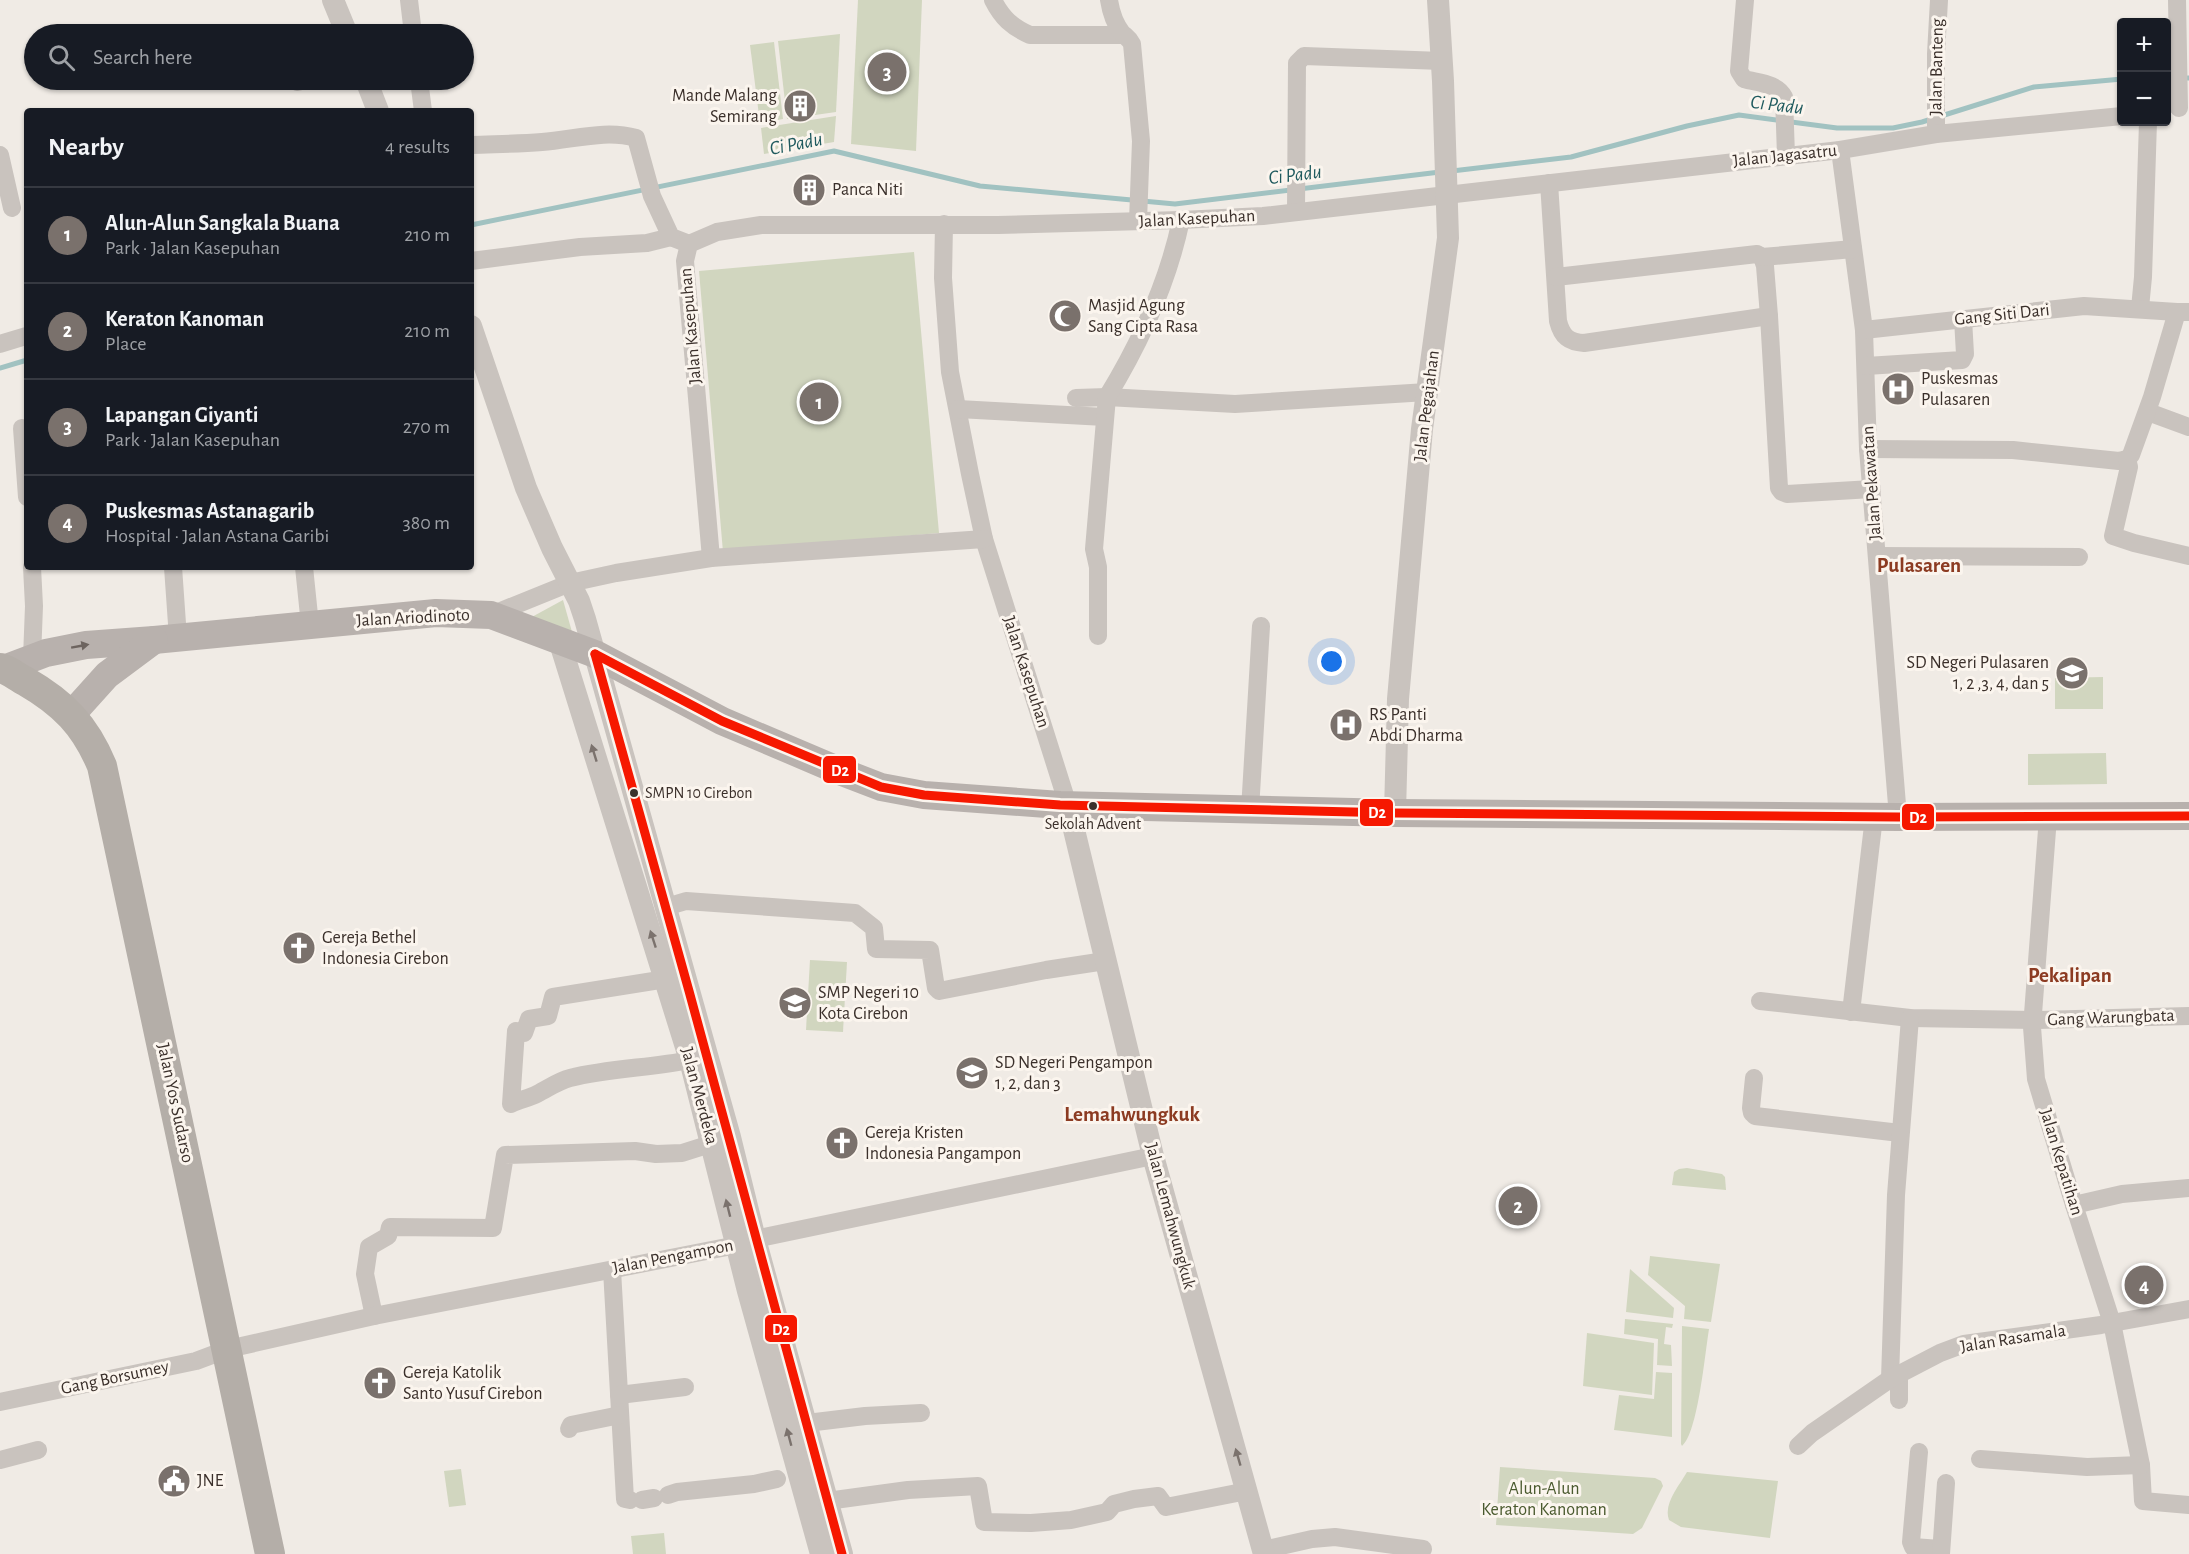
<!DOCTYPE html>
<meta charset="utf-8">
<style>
:root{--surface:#171b24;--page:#20242c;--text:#f1f3f6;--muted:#9ea1a6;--line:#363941;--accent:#7a716c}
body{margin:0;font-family:"Alegreya Sans",sans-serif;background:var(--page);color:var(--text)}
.controls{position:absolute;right:18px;top:18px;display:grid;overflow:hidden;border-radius:6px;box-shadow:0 2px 4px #0004}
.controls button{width:54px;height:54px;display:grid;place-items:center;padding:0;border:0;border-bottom:2px solid var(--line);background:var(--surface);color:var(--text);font:30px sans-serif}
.you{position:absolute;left:1332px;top:662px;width:21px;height:21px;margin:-15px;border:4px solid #fff;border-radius:50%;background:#1a73e8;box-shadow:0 0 0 9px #1a73e833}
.badge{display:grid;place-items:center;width:39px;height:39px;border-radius:50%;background:var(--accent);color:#fff;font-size:20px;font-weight:700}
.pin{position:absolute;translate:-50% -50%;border:3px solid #fff;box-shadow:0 2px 6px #0006}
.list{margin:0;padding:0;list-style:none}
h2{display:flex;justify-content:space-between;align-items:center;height:78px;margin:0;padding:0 24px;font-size:26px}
h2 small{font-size:20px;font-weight:400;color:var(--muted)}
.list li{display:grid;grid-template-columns:39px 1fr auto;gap:18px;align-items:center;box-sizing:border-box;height:96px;padding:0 24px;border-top:2px solid var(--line)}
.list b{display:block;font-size:22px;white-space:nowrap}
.list p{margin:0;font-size:20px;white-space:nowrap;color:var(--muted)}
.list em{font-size:20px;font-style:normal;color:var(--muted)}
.icon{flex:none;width:33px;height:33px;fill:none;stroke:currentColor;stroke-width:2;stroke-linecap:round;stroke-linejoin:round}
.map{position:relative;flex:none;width:2189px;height:1554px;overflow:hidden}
.search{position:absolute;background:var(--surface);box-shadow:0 2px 4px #0004;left:24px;top:24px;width:450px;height:66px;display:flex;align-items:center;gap:15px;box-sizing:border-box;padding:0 21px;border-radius:33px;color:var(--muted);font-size:22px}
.panel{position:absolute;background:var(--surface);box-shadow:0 2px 4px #0004;left:24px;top:108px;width:450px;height:462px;border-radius:6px}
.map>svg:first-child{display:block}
</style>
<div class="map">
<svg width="2189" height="1554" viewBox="0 0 2189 1554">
<rect width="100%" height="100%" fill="#f0ebe5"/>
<!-- green -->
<g fill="#d1d6bf">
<polygon points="858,0 922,0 916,151 851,144"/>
<polygon points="840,34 836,112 787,119 778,41"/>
<polygon points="774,42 783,119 760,123 750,45"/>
<polygon points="836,116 834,142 764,154 761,128"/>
<polygon points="914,252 939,533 723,552 699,271"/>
<polygon points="563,600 572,632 530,618"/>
<polygon points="2103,677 2103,709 2055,709 2055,678"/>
<polygon points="2106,753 2107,784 2028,785 2028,754"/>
<polygon points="810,960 847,962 843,1032 806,1030"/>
<polygon points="1687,1168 1722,1174 1725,1177 1726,1190 1672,1185 1674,1172 1679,1169"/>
<polygon points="1650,1256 1720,1264 1711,1322 1684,1319 1685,1306 1648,1275"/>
<polygon points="1630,1269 1674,1308 1673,1318 1626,1312"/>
<polygon points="1625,1319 1673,1324 1672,1328 1666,1327 1664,1344 1671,1345 1672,1366 1657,1365 1658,1339 1624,1334"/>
<path d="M1682 1326 1709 1329C1705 1353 1698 1433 1682 1446L1681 1444Z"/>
<polygon points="1587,1333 1654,1343 1652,1395 1583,1386"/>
<polygon points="1656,1372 1672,1373 1672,1437 1614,1430 1619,1395 1654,1399"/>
<polygon points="1500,1467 1655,1478 1661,1481 1663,1486 1642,1528 1633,1534 1496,1525"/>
<polygon points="461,1469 466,1505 449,1507 444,1471"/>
<path d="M1687 1472 1778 1481 1770 1538 1681 1527 1669 1520C1663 1504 1679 1486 1687 1472Z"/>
<polygon points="664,1533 666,1554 633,1554 631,1536"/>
</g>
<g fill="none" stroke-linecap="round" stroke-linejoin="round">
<!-- stream -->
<g stroke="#a1c2c1" stroke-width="5">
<polyline points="2166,78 2189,78"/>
<polyline points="1452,171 1571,157 1687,126 1739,115 1837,128 1893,128 1922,122 2034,87 2122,79"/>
<polyline points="471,225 834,151 980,186 1175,204 1440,172"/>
<polyline points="0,368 27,360"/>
</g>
<!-- minor -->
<g stroke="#c9c3be" stroke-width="18">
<polyline points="409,0 413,34"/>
<path d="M993 0C1002 18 1012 27 1030 35H1124"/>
<path d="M1109 0C1111 13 1114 23 1122 33 1126 37 1129 38 1132 44L1141 141 1138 221"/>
<path d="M1745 0 1739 71 1744 79C1758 83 1777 83 1784 97L1786 156"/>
<polyline points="2177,0 2179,108"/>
<polyline points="419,80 423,111"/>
<polyline points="297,82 306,80"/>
<polyline points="1936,134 1936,54 1939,0"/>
<path d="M471 145C495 144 518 144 542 142 573 140 605 129 636 138L652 196 671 237 689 244"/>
<polyline points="1840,150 1864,330 1868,449 1898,817"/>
<polyline points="0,155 12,208"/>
<path d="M1549 183 1558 321C1562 337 1569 342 1584 343L1769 316"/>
<polyline points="1296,212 1297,63 1304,56 1442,61"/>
<polyline points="944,224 943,278 950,372 970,474 984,539 1068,805"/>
<polyline points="1762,257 1765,266 1769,316 1779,488 1782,492 1787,494 1872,489"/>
<polyline points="471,261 580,247 647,243 671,237"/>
<polyline points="1556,277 1757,254 1762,257 1853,249"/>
<polyline points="2140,308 2143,277 2148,122"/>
<polyline points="1864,330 2084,306 2177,312"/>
<polyline points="0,344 26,336"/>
<polyline points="1866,366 1962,360 1965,354 1963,319"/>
<polyline points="1076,398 1107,397 1235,404 1427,392"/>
<polyline points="958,409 1105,417"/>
<polyline points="2148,412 2189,427"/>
<polyline points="22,428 27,497"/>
<polyline points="1868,449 2013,450 2119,461 2127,459 2131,455 2152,397 2177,312 2189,312"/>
<polyline points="2127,459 2129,467 2113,536 2134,543 2189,556"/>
<polyline points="1877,556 2079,557"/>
<polyline points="711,558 685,261 689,244 717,232 761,225 998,225 1181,220 1263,216 1840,150 1936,134 2122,116"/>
<polyline points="173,567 178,638"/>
<polyline points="304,567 310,625"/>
<polyline points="491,615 570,583 616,573 711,558 984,539"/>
<path d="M1098 636V567L1094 549 1107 397C1140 343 1168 282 1181 220"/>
<polyline points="32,658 34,606 32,567"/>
<polyline points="1250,810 1261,626"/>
<polyline points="2048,817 2032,1027 2036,1079 2074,1205 2112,1323 2141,1465 2143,1501 2189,1505"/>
<polyline points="666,907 686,901 855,913 874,928 876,949 930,950 936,988 939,991 1046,970 1105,961"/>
<path d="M666 979 553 997 548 1016 529 1019 524 1033 516 1031 511 1104C519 1100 529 1098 537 1094 549 1088 558 1081 570 1078 610 1068 651 1068 690 1060"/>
<polyline points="1760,1001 1910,1018 2038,1020 2189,1016"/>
<polyline points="1851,1012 1874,817"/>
<polyline points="1754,1078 1751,1108 1752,1113 1755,1116 1900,1133"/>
<polyline points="2074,1205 2122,1194 2189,1188"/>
<polyline points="612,1270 625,1499 630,1500"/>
<polyline points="374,1316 365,1274 369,1247 388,1236 390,1227 493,1228 505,1155 635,1151 656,1154 682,1153 723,1140"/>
<polyline points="1899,1375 1899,1400"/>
<polyline points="1890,1379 1896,1195 1910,1018"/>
<polyline points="619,1395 685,1387"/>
<polyline points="0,1402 196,1361 228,1349 374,1316 737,1245 755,1239 1153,1156"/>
<polyline points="807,1423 865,1416 921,1413"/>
<polyline points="569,1429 571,1425 620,1415"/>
<polyline points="1798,1446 1812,1433 1890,1379 1940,1353 1964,1344 2101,1325 2189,1309"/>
<polyline points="1919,1452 1911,1542 1913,1547 1940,1549"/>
<polyline points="1980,1459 2087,1467 2141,1465"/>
<polyline points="0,1460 38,1450"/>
<polyline points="668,1495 677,1492 754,1484 777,1479"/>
<polyline points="642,1500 654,1498"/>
<polyline points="827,1501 908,1490 978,1486 984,1522 1031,1523 1071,1520 1107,1512 1114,1504 1134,1499 1158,1496 1166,1507 1247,1491"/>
<polyline points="1263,1550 1312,1539 1335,1537 1423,1549"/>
<polyline points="1941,1554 1946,1483"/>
</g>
<!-- tertiary -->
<g stroke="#c9c3be" stroke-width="22">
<polyline points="333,0 347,34"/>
<polyline points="366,80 378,111"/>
<polyline points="471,326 526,488 552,548 579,601 585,619 730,1137 755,1239 842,1554"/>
<polyline points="560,643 690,1060 748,1291 821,1554"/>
<polyline points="1068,805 1153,1156 1264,1554"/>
<polyline points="1395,813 1398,699 1422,429 1448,238 1443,81 1438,0"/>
</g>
<!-- primary -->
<g stroke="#b8b1ad" stroke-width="28">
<polyline points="4,669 46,653 86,645 154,640 436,613 491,615 595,654 722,721 842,772 881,787 924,795 1060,805 1395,813 1898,817 2189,816"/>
<polyline points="71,715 107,675 154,640"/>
</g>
<!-- trunk -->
<path stroke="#b4aea8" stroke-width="30" d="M0 668C9 670 17 677 25 681 63 703 85 725 102 766L270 1554"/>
<!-- bus-1 casing -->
<g stroke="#fbf5ee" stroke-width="14">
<g id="bus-1">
<polyline points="595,654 722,721 881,787 924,795 1060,805 1395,813 1898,817 2189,816"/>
<polyline points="595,654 689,991 842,1554"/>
</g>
</g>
<!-- bus-1 -->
<use href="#bus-1" stroke="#f61800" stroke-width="9"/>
</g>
<!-- one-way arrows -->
<defs><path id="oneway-solid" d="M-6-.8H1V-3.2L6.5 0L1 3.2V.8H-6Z" transform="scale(1.5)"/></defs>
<use fill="#6d645f" href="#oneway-solid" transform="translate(80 646) rotate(-10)"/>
<g fill="#7b726d">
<use href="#oneway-solid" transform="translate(594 753) rotate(-107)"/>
<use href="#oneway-solid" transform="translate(653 939) rotate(-108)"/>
<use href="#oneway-solid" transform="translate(728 1208) rotate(-104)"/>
<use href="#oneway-solid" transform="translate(789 1437) rotate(-105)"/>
<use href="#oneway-solid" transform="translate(1238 1457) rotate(-106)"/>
</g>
<!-- icons -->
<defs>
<g id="building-disc" transform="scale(1.725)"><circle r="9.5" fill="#7a716c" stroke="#fbf5ee"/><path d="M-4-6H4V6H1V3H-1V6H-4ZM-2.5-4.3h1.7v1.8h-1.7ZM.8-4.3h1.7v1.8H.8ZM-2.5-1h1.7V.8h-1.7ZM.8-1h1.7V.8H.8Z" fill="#fff"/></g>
<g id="mosque-disc" transform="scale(1.725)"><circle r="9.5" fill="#7a716c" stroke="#fbf5ee"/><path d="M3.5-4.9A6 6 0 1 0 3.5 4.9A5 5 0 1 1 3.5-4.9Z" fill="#fff"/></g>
<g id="hospital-disc" transform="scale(1.725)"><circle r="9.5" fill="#7a716c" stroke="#fbf5ee"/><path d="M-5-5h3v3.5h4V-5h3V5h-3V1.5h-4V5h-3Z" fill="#fff"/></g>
<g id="school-disc" transform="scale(1.725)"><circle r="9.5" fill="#7a716c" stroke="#fbf5ee"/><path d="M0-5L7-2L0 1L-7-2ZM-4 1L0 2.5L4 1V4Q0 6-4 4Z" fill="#fff"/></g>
<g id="church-disc" transform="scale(1.725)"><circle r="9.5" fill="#7a716c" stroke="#fbf5ee"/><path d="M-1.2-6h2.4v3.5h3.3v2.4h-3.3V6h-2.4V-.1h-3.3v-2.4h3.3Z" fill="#fff"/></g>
<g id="civic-disc" transform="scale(1.725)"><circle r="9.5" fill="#7a716c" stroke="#fbf5ee"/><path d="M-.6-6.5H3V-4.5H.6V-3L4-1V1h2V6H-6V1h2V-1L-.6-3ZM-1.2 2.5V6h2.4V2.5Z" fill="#fff"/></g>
</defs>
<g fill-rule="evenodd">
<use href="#building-disc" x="800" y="106"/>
<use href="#building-disc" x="809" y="190"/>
<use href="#mosque-disc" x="1065" y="316"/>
<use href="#hospital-disc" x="1898" y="389"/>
<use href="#school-disc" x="2072" y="673"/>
<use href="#hospital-disc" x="1346" y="725"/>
<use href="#church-disc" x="299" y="948"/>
<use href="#school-disc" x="795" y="1003"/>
<use href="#school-disc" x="972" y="1073"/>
<use href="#church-disc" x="842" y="1143"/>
<use href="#church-disc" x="380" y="1383"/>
<use href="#civic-disc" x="174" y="1481"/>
</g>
<!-- markers -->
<g fill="#3b302b" stroke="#fbf5ee" stroke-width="2">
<circle cx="634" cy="793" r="5"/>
<circle cx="1093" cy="806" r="5"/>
</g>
<g text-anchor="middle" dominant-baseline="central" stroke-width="6" stroke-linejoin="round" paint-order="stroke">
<!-- bus labels -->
<g font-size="16" fill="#3b302b" stroke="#fbf5ee" text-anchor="start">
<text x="645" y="793">SMPN 10 Cirebon</text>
<text x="1093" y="824" text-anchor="middle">Sekolah Advent</text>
</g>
<!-- street labels -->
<g font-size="18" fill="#3b302b" stroke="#fbf5ee">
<text transform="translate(1937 67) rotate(-89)">Jalan Banteng</text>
<text transform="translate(1785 156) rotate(-6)">Jalan Jagasatru</text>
<text transform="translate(1197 219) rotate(-3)">Jalan Kasepuhan</text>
<text transform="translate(2002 315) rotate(-6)">Gang Siti Dari</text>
<text transform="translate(691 326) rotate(-95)">Jalan Kasepuhan</text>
<text transform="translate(1427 406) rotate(-83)">Jalan Pegajahan</text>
<text transform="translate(1872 483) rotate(-94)">Jalan Pekawatan</text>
<text transform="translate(413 618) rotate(-3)">Jalan Ariodinoto</text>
<text transform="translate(1026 672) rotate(72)">Jalan Kasepuhan</text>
<text transform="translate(2111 1018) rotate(-2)">Gang Warungbata</text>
<text transform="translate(699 1096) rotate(75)">Jalan Merdeka</text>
<text transform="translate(175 1103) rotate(78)">Jalan Yos Sudarso</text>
<text transform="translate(2061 1162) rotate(73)">Jalan Kepatihan</text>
<text transform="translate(1170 1216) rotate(75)">Jalan Lemahwungkuk</text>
<text transform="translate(673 1257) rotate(-11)">Jalan Pengampon</text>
<text transform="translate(2013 1339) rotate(-9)">Jalan Rasamala</text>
<text transform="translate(115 1378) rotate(-12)">Gang Borsumey</text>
</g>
<!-- poi labels -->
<g font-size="18" fill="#3b302b" stroke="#fbf5ee" text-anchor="start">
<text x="777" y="96" text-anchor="end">Mande Malang<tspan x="777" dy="21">Semirang</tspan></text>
<text x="832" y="190">Panca Niti</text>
<text x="1088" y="306">Masjid Agung<tspan x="1088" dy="21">Sang Cipta Rasa</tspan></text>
<text x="1921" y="379">Puskesmas<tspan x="1921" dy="21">Pulasaren</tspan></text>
<text x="2049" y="663" text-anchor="end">SD Negeri Pulasaren<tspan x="2049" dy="21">1, 2 ,3, 4, dan 5</tspan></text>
<text x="1369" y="715">RS Panti<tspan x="1369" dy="21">Abdi Dharma</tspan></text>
<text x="322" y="938">Gereja Bethel<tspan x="322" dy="21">Indonesia Cirebon</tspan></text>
<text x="818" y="993">SMP Negeri 10<tspan x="818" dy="21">Kota Cirebon</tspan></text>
<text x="995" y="1063">SD Negeri Pengampon<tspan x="995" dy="21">1, 2, dan 3</tspan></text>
<text x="865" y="1133">Gereja Kristen<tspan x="865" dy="21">Indonesia Pangampon</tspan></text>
<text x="403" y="1373">Gereja Katolik<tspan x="403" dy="21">Santo Yusuf Cirebon</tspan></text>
<text x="197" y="1481">JNE</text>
</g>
<!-- park labels -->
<g font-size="18" fill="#4a5a2e" stroke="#fbf5ee">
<text x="1544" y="1489">Alun-Alun<tspan x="1544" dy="21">Keraton Kanoman</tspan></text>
</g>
<!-- water labels -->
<g font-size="20" font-style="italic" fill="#1f5a5e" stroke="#fbf5ee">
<text transform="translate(1777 105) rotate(7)">Ci Padu</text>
<text transform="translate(796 144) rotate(-11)">Ci Padu</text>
<text transform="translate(1295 175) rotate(-7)">Ci Padu</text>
</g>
<!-- quarter labels -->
<g font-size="21" font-weight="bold" fill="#8c3b22" stroke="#fbf5ee">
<text x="1919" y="565">Pulasaren</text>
<text x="2070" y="975">Pekalipan</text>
<text x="1132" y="1114">Lemahwungkuk</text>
</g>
</g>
<g stroke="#fbf5ee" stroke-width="2">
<rect x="822" y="755" width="35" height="29" rx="6" fill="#f61800"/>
<rect x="1359" y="798" width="35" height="29" rx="6" fill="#f61800"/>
<rect x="1901" y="803" width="34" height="28" rx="6" fill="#f61800"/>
<rect x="764" y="1314" width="34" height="29" rx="6" fill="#f61800"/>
</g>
<g font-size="16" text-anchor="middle" font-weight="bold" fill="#fff">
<text x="840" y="776">D2</text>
<text x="1377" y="818">D2</text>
<text x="1918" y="823">D2</text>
<text x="781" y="1335">D2</text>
</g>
</svg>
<div class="controls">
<button>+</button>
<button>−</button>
</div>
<div class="you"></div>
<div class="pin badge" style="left:819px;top:402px">1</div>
<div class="pin badge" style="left:1518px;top:1206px">2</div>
<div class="pin badge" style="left:887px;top:72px">3</div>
<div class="pin badge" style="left:2144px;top:1285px">4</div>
<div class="search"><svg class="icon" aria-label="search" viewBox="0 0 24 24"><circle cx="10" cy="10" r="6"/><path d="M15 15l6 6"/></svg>Search here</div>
<section class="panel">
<h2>Nearby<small>4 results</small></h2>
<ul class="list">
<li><span class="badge">1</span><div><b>Alun-Alun Sangkala Buana</b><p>Park · Jalan Kasepuhan</p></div><em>210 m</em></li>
<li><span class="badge">2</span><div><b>Keraton Kanoman</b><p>Place</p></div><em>210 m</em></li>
<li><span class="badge">3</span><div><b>Lapangan Giyanti</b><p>Park · Jalan Kasepuhan</p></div><em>270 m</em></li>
<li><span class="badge">4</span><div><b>Puskesmas Astanagarib</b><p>Hospital · Jalan Astana Garibi</p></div><em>380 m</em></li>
</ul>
</section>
</div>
